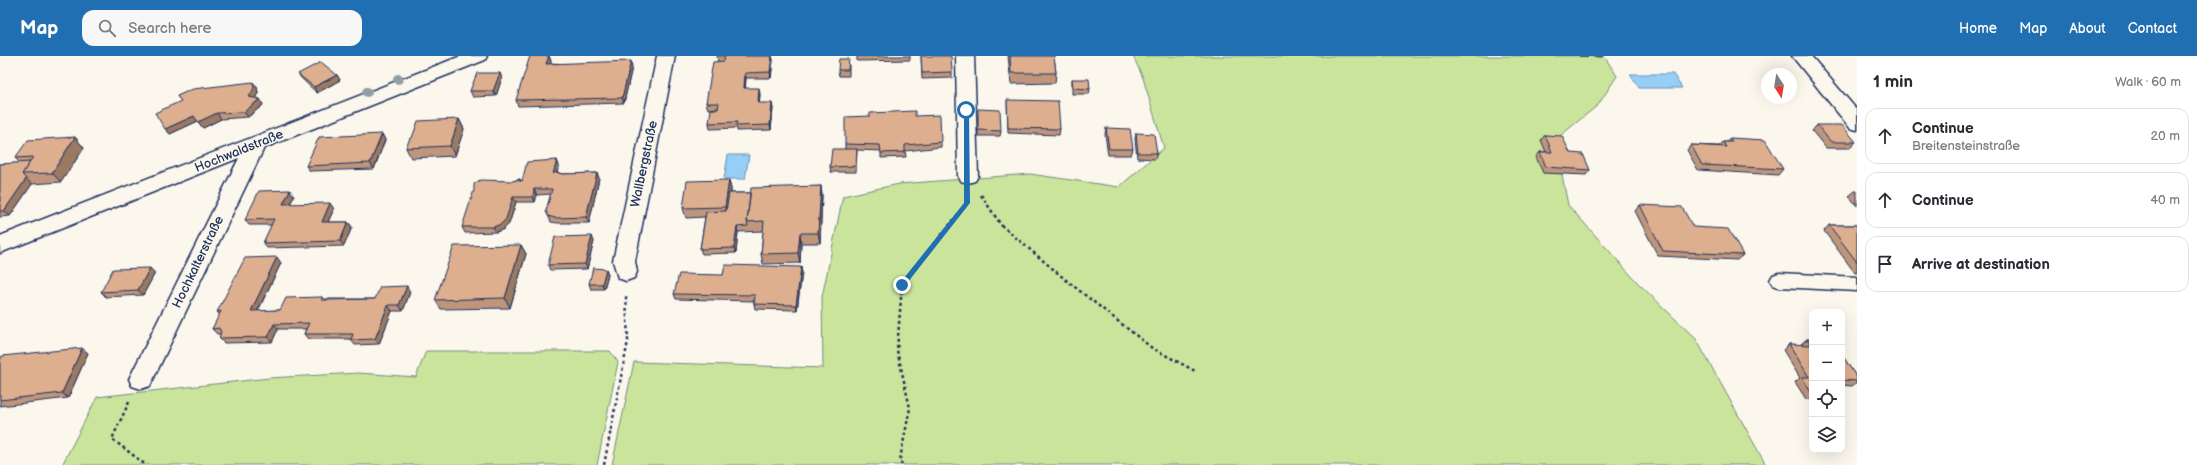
<!DOCTYPE html>
<meta charset="utf-8">
<style>
:root{--surface:#fff;--page:#f7f7f7;--text:#2b2b33;--muted:#7c7c81;--line:#e1e1e2;--accent:#1f6fb2}
body{margin:0;font-family:"Balsamiq Sans",sans-serif;background:var(--page);color:var(--text)}
.controls{position:absolute;right:12px;bottom:12px;display:grid;overflow:hidden;border-radius:8px;box-shadow:0 4px 16px #0002}
.controls button{width:36px;height:36px;display:grid;place-items:center;padding:0;border:0;border-bottom:1px solid var(--line);background:var(--surface);color:var(--text);font:20px sans-serif}
.compass{position:absolute;left:1761px;top:12px;width:36px;height:36px;border-radius:50%;background:var(--surface);box-shadow:0 4px 16px #0002;rotate:168deg}
.stop{position:absolute;width:12px;height:12px;margin:-9px;border:3px solid #1f6fb2;border-radius:50%;background:#fff}
.stop.end{background:#1f6fb2;border-color:#fff;box-shadow:0 1px 4px #0008}
.list{margin:0;padding:0;list-style:none}
h2{display:flex;justify-content:space-between;align-items:center;height:52px;margin:0;padding:0 16px;font-size:17px}
h2 small{font-size:13px;font-weight:400;color:var(--muted)}
.list li{display:grid;grid-template-columns:26px 1fr auto;gap:12px;align-items:center;box-sizing:border-box;height:56px;margin:0 8px 8px;padding:0 8px;border:1px solid var(--line);border-radius:12px}
.list b{display:block;font-size:15px;white-space:nowrap}
.list p{margin:0;font-size:13px;white-space:nowrap;color:var(--muted)}
.list em{font-size:13px;font-style:normal;color:var(--muted)}
.icon{flex:none;width:22px;height:22px;fill:none;stroke:currentColor;stroke-width:2;stroke-linecap:round;stroke-linejoin:round}
.map{position:relative;flex:none;width:1857px;height:409px;overflow:hidden}
header{display:flex;align-items:center;gap:24px;box-sizing:border-box;height:56px;padding:0 20px;background:var(--accent);color:#fff}
header strong{font-size:19px}
nav{display:flex;gap:22px;margin-inline-start:auto;font-size:14px}
.search{width:280px;height:36px;background:var(--page);display:flex;align-items:center;gap:10px;box-sizing:border-box;padding:0 14px;border-radius:12px;color:var(--muted);font-size:15px}
main{display:flex}
aside{flex:1;background:var(--surface)}
.map>svg:first-child{display:block}
</style>
<header>
<strong>Map</strong>
<div class="search"><svg class="icon" aria-label="search" viewBox="0 0 24 24"><circle cx="10" cy="10" r="6"/><path d="M15 15l6 6"/></svg>Search here</div>
<nav><a>Home</a><a>Map</a><a>About</a><a>Contact</a></nav>
</header>
<main>
<div class="map">
<svg width="1857" height="409" viewBox="0 0 1857 409">
<rect width="100%" height="100%" fill="#fbf7ec"/>
<filter id="ink" filterUnits="userSpaceOnUse"><feTurbulence type="fractalNoise" baseFrequency=".025" numOctaves="2"/><feDisplacementMap in="SourceGraphic" scale="8" xChannelSelector="R" yChannelSelector="G"/><feConvolveMatrix kernelMatrix="1 2 1 2 8 2 1 2 1" color-interpolation-filters="sRGB"/></filter>
<g filter="url(#ink)">
<!-- green -->
<g fill="#cae59b" stroke="#728a7c">
<polygon points="1133,0 1604,0 1617,20 1598,49 1555,84 1568,149 1637,226 1696,283 1766,409 612,409 634,306 823,312 822,241 843,140 899,128 1030,118 1119,131 1164,92 1143,22"/>
<polygon points="426,295 610,295 618,306 597,409 62,409 97,341 269,322 358,317 416,321"/>
</g>
<!-- water -->
<g fill="#97cef6" stroke="#658eb9">
<polygon points="1630,18 1673,18 1682,32 1639,32"/>
<polygon points="728,99 749,99 745,123 724,123"/>
</g>
<g fill="none" stroke-linecap="round" stroke-linejoin="round">
<!-- service casing -->
<g stroke="#1b2f5e" stroke-width="3">
<polygon id="service" points="1779,217 1857,221 1857,235 1779,231 1773,229 1770,224 1773,219"/>
</g>
<!-- minor casing -->
<g stroke="#1b2f5e" stroke-width="3">
<g id="minor">
<polygon points="461,0 487,0 485,4 264,92 150,330 141,333 132,330 129,323 239,102 0,197 0,180"/>
<polygon points="657,0 675,0 635,205 637,216 634,222 626,225 618,222 613,205"/>
<polygon points="956,0 974,0 978,120 975,125 968,127 961,125 958,120"/>
<polygon points="1792,0 1811,0 1857,54 1857,74 1850,72"/>
</g>
</g>
<!-- path -->
<g stroke="#1b2f5e" stroke-width="2.5" stroke-dasharray="3 3" stroke-linecap="butt">
<polyline points="981,139 1001,169 1066,224 1152,292 1197,316"/>
<polyline points="129,346 112,383 146,409"/>
<polyline points="604,409 628,285 626,240"/>
<polyline points="902,409 900,403 910,352 897,294 902,229 967,147 968,142"/>
</g>
<!-- service -->
<use href="#service" fill="#fbf7ec" fill-rule="evenodd"/>
<!-- minor -->
<use href="#minor" fill="#fbf7ec" fill-rule="evenodd"/>
</g>
<!-- trees -->
<g fill="#939da4">
<circle cx="398" cy="23" r="5"/>
<circle cx="367" cy="36" r="5"/>
</g>
<!-- wall -->
<g fill="#bf967b" stroke="#1b2f5e">
<polygon points="549,0 551,5 550,7 632,11 624,47 518,50 516,44"/>
<polygon points="717,0 772,0 773,4 771,22 746,22 745,32 760,38 759,47 773,52 771,74 737,75 737,72 710,73 709,67 718,52 708,53 706,47 718,6"/>
<polygon points="857,0 910,0 910,4 857,5"/>
<polygon points="921,0 952,16 952,22 922,23"/>
<polygon points="1008,0 1054,0 1056,17 1055,27 1011,28"/>
<polygon points="1579,0 1603,0 1602,1"/>
<polygon points="849,9 849,20 839,20 838,14"/>
<polygon points="298,18 337,19 340,24 317,37 302,23"/>
<polygon points="502,22 496,40 473,41 470,35"/>
<polygon points="1072,23 1090,33 1089,38 1072,38"/>
<polygon points="257,31 258,37 255,42 260,43 263,49 248,61 221,63 203,72 198,65 170,78 181,45 177,40"/>
<polygon points="1007,44 1060,73 1059,79 1008,77"/>
<polygon points="978,59 1001,75 1000,80 978,80"/>
<polygon points="870,60 915,60 941,86 941,91 905,95 906,101 881,102 881,95 857,94 856,116 831,116 830,111 845,93 845,88"/>
<polygon points="459,63 464,73 455,100 411,102 406,92 412,82"/>
<polygon points="1817,69 1856,86 1850,92 1826,92 1812,75"/>
<polygon points="1106,72 1133,93 1131,99 1108,99 1105,78"/>
<polygon points="1136,77 1157,97 1155,103 1137,102 1135,83"/>
<polygon points="382,78 385,84 374,113 310,115 306,110"/>
<polygon points="1545,79 1570,97 1590,114 1586,119 1543,117 1536,101 1540,96 1546,96 1541,84"/>
<polygon points="75,81 84,92 61,126 32,128 10,160 0,161 0,108 20,107 15,102"/>
<polygon points="1730,82 1783,113 1778,119 1698,114 1687,94 1691,89 1719,90 1723,86 1727,86"/>
<polygon points="557,104 559,110 557,116 562,118 597,117 599,122 589,167 558,167 551,166 546,155 551,138 537,139 535,146 516,146 509,168 504,173 496,176 465,177 462,171 513,125 520,123 521,125 522,125"/>
<polygon points="729,124 731,133 731,137 750,137 821,130 822,140 820,187 801,187 800,207 763,208 761,198 763,175 738,176 736,197 702,198 700,193 705,161 686,162 683,152"/>
<polygon points="1855,135 1857,135 1857,150 1849,140"/>
<polygon points="294,140 290,148 334,153 328,166 348,166 352,171 344,190 267,192 263,187 272,169 249,169 245,164"/>
<polygon points="1640,149 1743,199 1737,204 1658,200 1635,155"/>
<polygon points="1829,169 1857,169 1857,217 1855,217 1824,175"/>
<polygon points="594,185 587,213 550,214 548,209"/>
<polygon points="521,189 526,198 510,252 441,253 435,244"/>
<polygon points="281,207 258,255 280,254 322,241 324,243 375,243 410,236 403,255 392,255 379,288 355,289 351,284 351,283 308,283 304,278 306,273 278,273 272,286 224,287 219,282 221,278 217,278 212,273 220,259 217,256"/>
<polygon points="606,213 608,218 604,233 591,233 589,228"/>
<polygon points="802,216 797,254 755,253 754,248 754,245 676,243 674,238 723,219"/>
<polygon points="155,217 143,239 106,241 101,236"/>
<polygon points="1807,283 1812,283 1812,343 1806,343 1795,326 1800,322 1783,294 1789,288 1802,289 1801,288"/>
<polygon points="88,297 68,342 0,350 0,305"/>
<polygon points="1842,299 1857,322 1857,326 1852,330 1842,329"/>
</g>
<!-- shaded-wall -->
<g fill="#9b7a64" stroke="#1b2f5e">
<polygon points="549,0 551,5 548,13 546,8"/>
<polygon points="772,0 773,4 771,22 770,16"/>
<polygon points="631,5 632,11 624,47 622,42"/>
<polygon points="500,17 502,22 496,40 493,35"/>
<polygon points="745,17 746,22 745,38 744,32"/>
<polygon points="337,19 340,24 317,37 314,31"/>
<polygon points="253,26 257,31 258,37 253,47 249,41"/>
<polygon points="759,32 760,38 759,52 758,47"/>
<polygon points="260,43 263,49 248,61 244,56"/>
<polygon points="772,47 773,52 771,74 770,69"/>
<polygon points="217,57 221,63 203,72 198,66"/>
<polygon points="194,60 198,65 170,78 165,73"/>
<polygon points="459,63 464,73 455,100 450,90"/>
<polygon points="382,78 385,84 374,113 370,107"/>
<polygon points="75,81 84,92 61,126 52,117"/>
<polygon points="557,104 559,110 555,123 553,118"/>
<polygon points="597,117 599,122 589,167 586,161"/>
<polygon points="26,123 32,128 10,160 4,155"/>
<polygon points="729,124 731,133 728,161 725,151"/>
<polygon points="821,130 822,140 820,187 818,177"/>
<polygon points="534,133 537,139 535,146 533,141"/>
<polygon points="290,134 294,140 287,154 283,148"/>
<polygon points="513,141 516,146 509,168 504,173 496,176 493,171"/>
<polygon points="330,147 334,153 325,172 322,166"/>
<polygon points="348,166 352,171 344,190 340,185"/>
<polygon points="737,171 738,176 736,197 734,192"/>
<polygon points="800,177 801,187 800,207 798,197"/>
<polygon points="592,180 594,185 587,213 585,208"/>
<polygon points="521,189 526,198 510,252 505,242"/>
<polygon points="277,201 281,207 255,260 251,255"/>
<polygon points="801,211 802,216 797,254 796,249"/>
<polygon points="150,212 155,217 143,239 138,234"/>
<polygon points="606,213 608,218 604,233 602,228"/>
<polygon points="407,230 410,236 403,255 399,249"/>
<polygon points="388,249 392,255 379,288 375,283"/>
<polygon points="274,268 278,273 272,286 268,281"/>
<polygon points="82,292 88,297 68,342 62,337"/>
</g>
<!-- building -->
<g fill="#deaf8f" stroke="#1b2f5e">
<polygon points="530,0 549,0 546,8 631,5 622,42 516,44"/>
<polygon points="725,0 772,0 770,16 745,17 744,32 759,32 758,47 772,47 770,69 736,70 737,66 709,67 711,53 718,53 719,47 706,47 713,6 724,5"/>
<polygon points="921,0 951,0 952,16 922,17"/>
<polygon points="1010,0 1054,0 1056,17 1011,17"/>
<polygon points="839,3 849,3 848,14 838,14"/>
<polygon points="321,6 337,19 314,31 298,18"/>
<polygon points="477,17 500,17 493,35 470,35"/>
<polygon points="1072,23 1089,23 1090,33 1073,32"/>
<polygon points="253,26 254,32 249,41 260,43 244,56 217,57 198,66 194,60 165,73 155,57 181,45 177,40 193,33"/>
<polygon points="1007,44 1058,45 1060,73 1008,72"/>
<polygon points="978,53 1000,54 1001,75 978,74"/>
<polygon points="915,55 915,60 940,59 941,86 905,89 905,96 881,97 880,89 845,88 845,61 870,60 870,57"/>
<polygon points="459,63 450,90 406,92 410,82 412,82 418,65"/>
<polygon points="1817,69 1842,69 1856,86 1831,86"/>
<polygon points="1106,72 1130,73 1133,93 1109,93"/>
<polygon points="1136,77 1154,78 1157,97 1138,97"/>
<polygon points="382,78 370,107 306,110 319,81"/>
<polygon points="1545,79 1562,80 1570,97 1583,98 1590,114 1546,111 1540,96 1552,96"/>
<polygon points="75,81 52,117 22,118 33,101 15,102 28,84"/>
<polygon points="1730,82 1765,84 1783,113 1702,109 1691,89 1726,91 1723,86 1732,86"/>
<polygon points="832,93 857,93 856,110 830,111"/>
<polygon points="557,104 553,118 556,116 562,118 597,117 586,161 555,162 548,160 546,155 552,133 534,133 533,141 513,141 506,163 501,168 493,171 462,171 474,134 474,128 480,124 513,125 520,123 519,125 522,125 527,106"/>
<polygon points="30,106 22,118 26,123 4,155 0,155 0,108"/>
<polygon points="729,124 725,151 683,152 687,125"/>
<polygon points="821,130 818,177 800,177 798,197 761,198 764,165 747,166 751,132"/>
<polygon points="290,134 283,148 330,147 322,166 348,166 340,185 263,187 274,163 245,164 259,135"/>
<polygon points="729,137 750,137 747,166 748,170 737,171 734,192 700,193 706,156 726,155"/>
<polygon points="1640,149 1682,151 1693,171 1728,173 1743,199 1663,195"/>
<polygon points="1829,169 1857,169 1857,206"/>
<polygon points="592,180 585,208 548,209 555,181"/>
<polygon points="521,189 505,242 435,244 454,190"/>
<polygon points="277,201 251,255 280,254 286,242 322,241 322,244 375,243 380,231 407,230 399,249 388,249 375,283 351,284 353,278 304,278 309,267 274,268 268,281 219,282 221,276 219,272 212,273 221,255 217,256 245,202"/>
<polygon points="725,209 801,211 796,249 754,248 755,239 674,238 679,218 723,219"/>
<polygon points="150,212 138,234 101,236 113,213"/>
<polygon points="593,212 606,213 602,228 589,228"/>
<polygon points="1807,283 1812,283 1812,338 1802,321 1809,321 1789,288 1811,289"/>
<polygon points="82,292 62,337 0,344 0,305 2,300"/>
<polygon points="1842,299 1857,322 1857,325 1842,324"/>
</g>
</g>
<!-- route -->
<polygon fill="#1f6fb2" points="964,52 969,54 970,147 904,231 900,231 900,227 964,147"/>
<g text-anchor="middle" dominant-baseline="central" stroke-width="3" stroke-linejoin="round" paint-order="stroke">
<!-- street labels -->
<g font-size="13" fill="#1b2f5e" stroke="#fbf7ec">
<text transform="translate(239 95) rotate(-22)">Hochwaldstraße</text>
<text transform="translate(644 108) rotate(-78)">Wallbergstraße</text>
<text transform="translate(198 206) rotate(-64)">Hochkalterstraße</text>
</g>
</g>
</svg>
<div class="controls">
<button>+</button>
<button>−</button>
<button><svg class="icon" aria-label="locate" viewBox="0 0 24 24"><circle cx="12" cy="12" r="6"/><path d="M12 2v4M12 18v4M2 12h4M18 12h4"/></svg></button>
<button><svg class="icon" aria-label="layers" viewBox="0 0 24 24"><path d="M12 4l9 5-9 5-9-5zM3 14l9 5 9-5"/></svg></button>
</div>
<svg class="compass" viewBox="-18 -18 36 36"><path d="M0-13l5 13h-10z" fill="#e53935"/><path d="M0 13l5-13h-10z" fill="#7c7c81"/></svg>
<div class="stop" style="left:966px;top:54px"></div>
<div class="stop end" style="left:902px;top:229px"></div>
</div>
<aside>
<h2>1 min<small>Walk · 60 m</small></h2>
<ul class="list">
<li><svg class="icon" aria-label="ahead" viewBox="0 0 24 24"><path d="M12 20V5M6 11l6-6 6 6"/></svg><div><b>Continue</b><p>Breitensteinstraße</p></div><em>20 m</em></li>
<li><svg class="icon" aria-label="ahead" viewBox="0 0 24 24"><path d="M12 20V5M6 11l6-6 6 6"/></svg><div><b>Continue</b></div><em>40 m</em></li>
<li><svg class="icon" aria-label="arrive" viewBox="0 0 24 24"><path d="M6 21V4h12l-3 4 3 4H6"/></svg><div><b>Arrive at destination</b></div></li>
</ul>
</aside>
</main>
